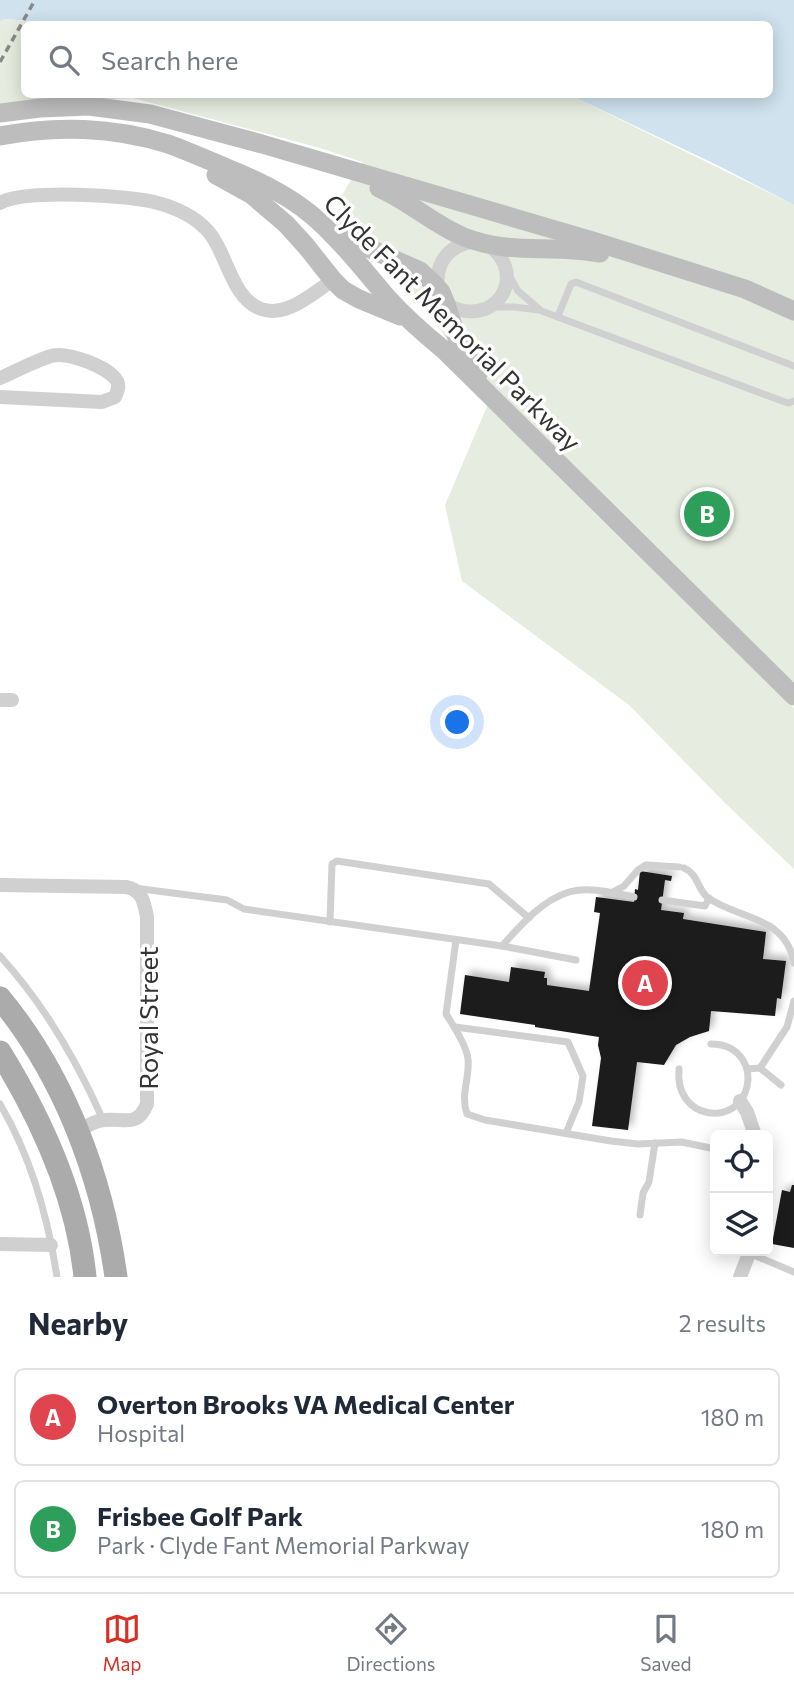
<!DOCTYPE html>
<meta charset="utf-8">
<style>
:root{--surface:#fff;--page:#f6f6f7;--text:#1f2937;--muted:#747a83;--line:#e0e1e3;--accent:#d93025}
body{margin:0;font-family:Commissioner,sans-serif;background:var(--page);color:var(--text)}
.controls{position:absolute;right:21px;bottom:21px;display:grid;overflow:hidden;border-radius:10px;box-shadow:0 4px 18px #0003}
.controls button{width:63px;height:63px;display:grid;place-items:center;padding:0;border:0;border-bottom:2px solid var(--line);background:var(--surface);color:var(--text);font:35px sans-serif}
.you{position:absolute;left:458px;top:723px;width:24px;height:24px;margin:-18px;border:5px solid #fff;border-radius:50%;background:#1a73e8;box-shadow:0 0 0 10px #1a73e833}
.badge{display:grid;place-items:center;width:46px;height:46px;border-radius:50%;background:var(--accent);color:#fff;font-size:23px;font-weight:700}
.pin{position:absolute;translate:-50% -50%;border:4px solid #fff;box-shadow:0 2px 7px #0006}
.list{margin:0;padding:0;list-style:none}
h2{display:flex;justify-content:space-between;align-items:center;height:91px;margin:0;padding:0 28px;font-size:30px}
h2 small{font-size:23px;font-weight:400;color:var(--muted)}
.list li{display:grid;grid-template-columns:46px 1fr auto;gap:21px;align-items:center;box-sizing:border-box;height:98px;margin:0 14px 14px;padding:0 14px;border:2px solid var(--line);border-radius:10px}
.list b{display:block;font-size:26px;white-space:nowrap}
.list p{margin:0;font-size:23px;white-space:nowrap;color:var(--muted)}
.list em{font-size:23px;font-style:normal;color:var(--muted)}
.icon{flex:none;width:38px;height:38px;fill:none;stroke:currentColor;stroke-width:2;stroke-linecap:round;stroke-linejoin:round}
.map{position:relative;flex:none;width:794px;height:1277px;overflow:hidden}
.search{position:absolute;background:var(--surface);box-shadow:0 4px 18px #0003;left:21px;right:21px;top:21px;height:77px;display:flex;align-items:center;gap:18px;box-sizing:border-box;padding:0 24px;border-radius:10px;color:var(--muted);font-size:26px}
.sheet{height:315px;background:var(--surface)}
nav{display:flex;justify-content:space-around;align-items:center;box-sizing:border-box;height:98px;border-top:2px solid var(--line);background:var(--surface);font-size:19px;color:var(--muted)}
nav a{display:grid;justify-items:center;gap:4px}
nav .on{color:var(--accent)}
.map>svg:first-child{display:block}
</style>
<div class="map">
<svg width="794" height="1277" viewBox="0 0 794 1277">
<defs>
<filter id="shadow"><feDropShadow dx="4.5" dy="-4.5" stdDeviation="3.5" flood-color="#0004"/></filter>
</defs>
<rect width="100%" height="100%" fill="#fff"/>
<!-- green -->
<g fill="#e6ecdf">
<polygon points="3,19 68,24 24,24 24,94 570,95 794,205 794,688 448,340 339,200 362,162 320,148 133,98 0,106 0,21"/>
<polygon points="491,397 794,708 794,869 725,803 629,705 462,581 445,505"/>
</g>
<!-- water -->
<polygon fill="#cfe2ee" points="0,0 794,0 794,205 719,166 570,95 770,94 770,24 68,24 4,19 0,21"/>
<!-- building -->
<g fill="#1a1a1a" filter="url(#shadow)">
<polygon points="640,871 672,876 671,881 665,880 661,910 684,913 683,919 766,932 763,959 786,961 781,999 777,998 775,1016 711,1011 709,1031 690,1037 676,1045 664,1065 637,1062 628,1130 592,1126 601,1058 598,1045 599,1037 535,1027 535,1025 460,1014 465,975 509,982 511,967 545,972 544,978 547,978 547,985 589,991 600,913 594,912 596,897 634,902 635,889 638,890"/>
<polygon points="792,1185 794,1185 794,1248 772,1244 782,1190 790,1192"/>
</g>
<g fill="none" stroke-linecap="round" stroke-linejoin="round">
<!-- service -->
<g stroke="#d0d0d0" stroke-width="7">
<polyline points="510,277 518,291 539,309"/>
<polyline points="493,307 514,307 539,310 785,402 789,403 794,401"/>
<polyline points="558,316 571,284 576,282 794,366"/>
<path d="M684 868C698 874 697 888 707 897 736 919 786 915 794 963"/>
<polyline points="134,888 227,900 244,909 502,946 576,960"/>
<polyline points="613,892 624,886 638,870 646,865 679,867"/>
<polyline points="662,900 705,906 709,898"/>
<polyline points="330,922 332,864 337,861 489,884 529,918"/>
<path d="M456 940 446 1014C453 1025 467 1046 468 1059 470 1078 460 1094 467 1114L485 1120 611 1141 638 1144 682 1142 715 1149"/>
<path d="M502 946C520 926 542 900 569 892 589 886 614 893 634 897"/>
<path d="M0 956C44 1004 77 1061 103 1120"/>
<polyline points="455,1027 568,1042 583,1076 579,1102 566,1133"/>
<polyline points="760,1068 787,1027 794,1001"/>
<path d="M679 1069C674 1120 737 1128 747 1087 749 1078 748 1068 743 1060 736 1049 724 1044 711 1044"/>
<polyline points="747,1069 760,1068 781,1085"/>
<path d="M0 1104C31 1157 48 1217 57 1277"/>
<polyline points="640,1215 643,1193 649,1182 655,1143"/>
<polyline points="749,1253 794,1272"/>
</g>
<!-- minor -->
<g stroke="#d0d0d0" stroke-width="14">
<path d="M0 203C24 189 130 195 158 203 176 208 192 215 205 228 227 249 230 298 261 309 287 318 313 293 333 280"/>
<path d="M438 288C435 262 449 245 475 241"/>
<path d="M446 304C495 332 531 274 487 244"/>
<path d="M0 378C17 371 34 361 51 356 67 351 109 367 117 381 120 387 117 392 115 397L102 402 0 397"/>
<polyline points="0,700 12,700"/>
<path d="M0 885 126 887C143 890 144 903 147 917V1104C137 1128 125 1118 104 1120 94 1121 86 1126 78 1132"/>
<polyline points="740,1101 747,1112 755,1135"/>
<polyline points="0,1244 51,1245"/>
<polyline points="740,1277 750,1251"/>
</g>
<!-- secondary -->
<g stroke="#bdbdbd" stroke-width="19">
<polyline points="0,113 40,108 89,106 150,114 262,144 593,241 745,289 794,311"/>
<path d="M0 136C55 125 114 127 168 144 188 151 207 160 227 168 257 180 290 196 314 217 341 241 363 269 386 296 404 316 423 333 444 350L794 696"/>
<polyline points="216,175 252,195 286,224 306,246 333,280 343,290 359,299 400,316"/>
<path d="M379 188C409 201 434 225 464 237 502 252 534 247 573 250 582 250 591 252 600 253"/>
<polyline points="336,229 366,247 420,271 434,284 441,292 446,304 457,338 478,374"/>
</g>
<!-- primary -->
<g stroke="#ababab" stroke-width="23">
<path d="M0 998C65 1077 102 1177 116 1277"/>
<path d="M0 1052C42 1120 77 1196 85 1277"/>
</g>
<!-- rail -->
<polyline stroke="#888" stroke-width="3.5" stroke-dasharray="7 5" stroke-linecap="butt" points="0,62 35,0"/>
</g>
<g text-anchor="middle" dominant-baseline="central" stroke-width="7" stroke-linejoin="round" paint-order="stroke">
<!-- street labels -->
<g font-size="26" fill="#333" stroke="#fff">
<text transform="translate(453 322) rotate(45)">Clyde Fant Memorial Parkway</text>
<text transform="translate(147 1018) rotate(-90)">Royal Street</text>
</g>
</g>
</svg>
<div class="controls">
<button><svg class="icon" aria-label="locate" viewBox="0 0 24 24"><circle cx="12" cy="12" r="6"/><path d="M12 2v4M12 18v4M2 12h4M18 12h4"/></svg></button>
<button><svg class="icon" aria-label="layers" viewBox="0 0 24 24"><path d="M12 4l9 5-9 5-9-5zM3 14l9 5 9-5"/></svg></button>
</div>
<div class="you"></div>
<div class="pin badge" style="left:645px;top:983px;background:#e0444e">A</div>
<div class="pin badge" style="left:707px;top:514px;background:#2e9e5b">B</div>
<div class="search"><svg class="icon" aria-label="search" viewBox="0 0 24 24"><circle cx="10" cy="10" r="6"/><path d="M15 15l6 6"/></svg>Search here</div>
</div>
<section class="sheet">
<h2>Nearby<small>2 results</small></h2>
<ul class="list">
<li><span class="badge" style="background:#e0444e">A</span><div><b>Overton Brooks VA Medical Center</b><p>Hospital</p></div><em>180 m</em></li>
<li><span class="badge" style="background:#2e9e5b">B</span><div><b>Frisbee Golf Park</b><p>Park · Clyde Fant Memorial Parkway</p></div><em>180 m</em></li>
</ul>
</section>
<nav>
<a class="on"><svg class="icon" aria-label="map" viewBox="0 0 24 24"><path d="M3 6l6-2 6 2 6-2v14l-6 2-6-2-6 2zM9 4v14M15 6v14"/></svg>Map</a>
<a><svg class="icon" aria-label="directions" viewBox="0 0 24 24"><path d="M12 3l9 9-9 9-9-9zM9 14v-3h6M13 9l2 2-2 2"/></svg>Directions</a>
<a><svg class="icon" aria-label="saved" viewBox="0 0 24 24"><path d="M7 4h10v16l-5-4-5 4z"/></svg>Saved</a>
</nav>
